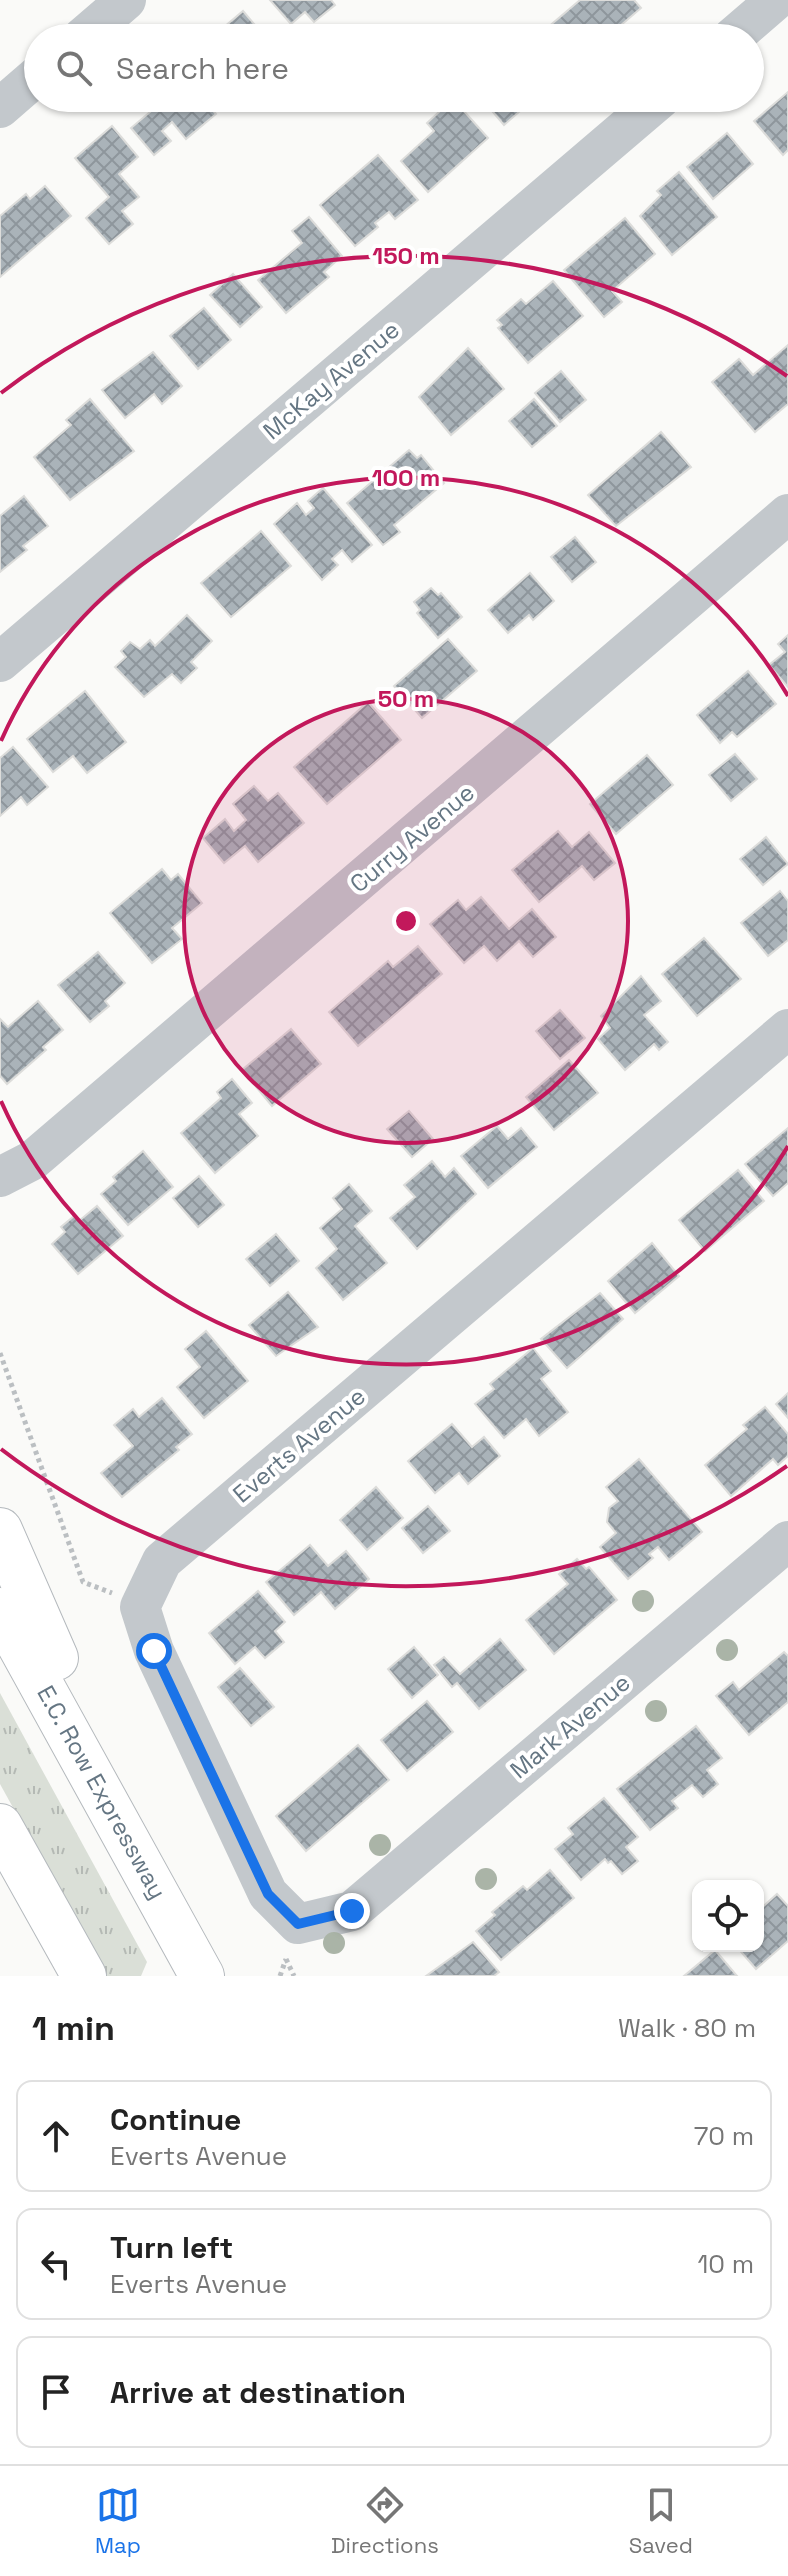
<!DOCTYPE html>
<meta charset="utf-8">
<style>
:root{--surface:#fff;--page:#f6f6f6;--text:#222;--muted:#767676;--line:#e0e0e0;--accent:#1a73e8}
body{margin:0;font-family:"Space Grotesk",sans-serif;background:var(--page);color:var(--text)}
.controls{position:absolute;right:24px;bottom:24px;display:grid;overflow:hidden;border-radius:16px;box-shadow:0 2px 6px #0004}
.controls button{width:72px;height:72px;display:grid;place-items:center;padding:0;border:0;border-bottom:2px solid var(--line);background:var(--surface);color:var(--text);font:40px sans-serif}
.stop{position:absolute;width:24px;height:24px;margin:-18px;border:6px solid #1a73e8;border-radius:50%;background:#fff}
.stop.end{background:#1a73e8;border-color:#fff;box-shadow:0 2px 8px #0008}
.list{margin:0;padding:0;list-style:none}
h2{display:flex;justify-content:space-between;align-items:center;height:104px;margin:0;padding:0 32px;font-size:34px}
h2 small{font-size:26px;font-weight:400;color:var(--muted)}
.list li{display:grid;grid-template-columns:52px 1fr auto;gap:24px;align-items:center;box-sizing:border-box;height:112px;margin:0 16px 16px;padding:0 16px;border:2px solid var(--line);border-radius:16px}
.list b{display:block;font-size:30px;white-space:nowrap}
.list p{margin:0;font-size:26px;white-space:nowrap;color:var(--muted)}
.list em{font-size:26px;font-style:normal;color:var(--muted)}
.icon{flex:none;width:44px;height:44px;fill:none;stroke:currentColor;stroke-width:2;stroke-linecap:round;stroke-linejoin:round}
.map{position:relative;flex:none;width:788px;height:1976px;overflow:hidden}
.search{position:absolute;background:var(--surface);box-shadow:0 2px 6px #0004;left:24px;right:24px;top:24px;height:88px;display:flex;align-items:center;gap:20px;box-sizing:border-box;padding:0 28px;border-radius:44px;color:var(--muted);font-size:30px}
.sheet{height:488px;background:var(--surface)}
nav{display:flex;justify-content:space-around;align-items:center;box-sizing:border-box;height:112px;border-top:2px solid var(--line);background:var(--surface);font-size:22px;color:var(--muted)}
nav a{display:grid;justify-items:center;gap:4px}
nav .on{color:var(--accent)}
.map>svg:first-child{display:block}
</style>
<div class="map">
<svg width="788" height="1976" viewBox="0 0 788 1976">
<defs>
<pattern id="grass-tufts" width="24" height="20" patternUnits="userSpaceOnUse" patternTransform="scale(2)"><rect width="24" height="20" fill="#dadfd7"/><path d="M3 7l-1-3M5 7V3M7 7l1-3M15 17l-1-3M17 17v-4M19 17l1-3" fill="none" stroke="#b4b9b4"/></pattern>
<pattern id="building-cross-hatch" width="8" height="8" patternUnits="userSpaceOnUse" patternTransform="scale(2)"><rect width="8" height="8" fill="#aab3b9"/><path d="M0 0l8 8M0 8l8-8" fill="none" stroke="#8e969c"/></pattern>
</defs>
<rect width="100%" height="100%" fill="#fafaf8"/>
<!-- grass -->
<polygon fill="url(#grass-tufts)" points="0,1693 147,1962 141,1976 106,1976 0,1784"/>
<!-- building -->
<g fill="url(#building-cross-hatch)" stroke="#dcdcda" stroke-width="2">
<polygon points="270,0 331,0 335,5 314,22 305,12 291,24"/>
<polygon points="580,0 634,0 641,8 606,38 553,38 546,29"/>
<polygon points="243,11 266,38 211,38"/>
<polygon points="788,92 788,150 783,155 754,121"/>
<polygon points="143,98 202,98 216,114 186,139 172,122 162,131 171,141 154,155 131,128 150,112 140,100"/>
<polygon points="481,98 535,98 504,125"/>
<polygon points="453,99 488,138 428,192 401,161 434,131 427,123"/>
<polygon points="112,126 138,157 119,174 139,197 122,211 133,224 109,244 86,218 109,197 75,158"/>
<polygon points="727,133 753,164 713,199 687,167"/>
<polygon points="378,155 418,200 395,219 389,212 375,223 378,227 355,246 320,205"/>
<polygon points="679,172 717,217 672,255 640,216 661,195 657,191"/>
<polygon points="45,186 71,216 0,277 0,216 26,194 30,199"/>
<polygon points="309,217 342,256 324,272 329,277 286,313 258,280 302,243 292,231"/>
<polygon points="625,218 655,254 612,291 622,302 604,317 564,270"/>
<polygon points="233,274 262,307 240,327 210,295"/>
<polygon points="553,281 583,316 528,363 498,328 502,325 497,320 521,299 526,304"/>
<polygon points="204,308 231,340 198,369 170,336"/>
<polygon points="788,345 788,404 755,432 712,382 739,359 753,375"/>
<polygon points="468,348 504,389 451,435 419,397"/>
<polygon points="153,352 182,386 162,404 154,394 125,418 102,390"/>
<polygon points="561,371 586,400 560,422 535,393"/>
<polygon points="90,399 134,451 70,500 34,457 71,425 66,420"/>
<polygon points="534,399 557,426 532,447 509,421"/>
<polygon points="661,432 691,467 616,526 588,495"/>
<polygon points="409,450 417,458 421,455 444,483 394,525 400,532 383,545 347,503"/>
<polygon points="323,488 372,545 352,562 342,550 332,559 338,565 322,580 274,524 297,503 306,515 314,508 308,501"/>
<polygon points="24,496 48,526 23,546 27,550 0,572 0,516"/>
<polygon points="261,531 291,566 231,617 201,583"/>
<polygon points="575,537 596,562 572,582 551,557"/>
<polygon points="530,573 554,601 533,620 529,615 508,633 488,610"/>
<polygon points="431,588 438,595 441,593 462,617 438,638 417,613 420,610 414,602"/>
<polygon points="187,615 212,641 191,662 197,668 181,683 172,674 144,697 115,667 126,657 121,651 130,642 140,649 150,640 155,646"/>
<polygon points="788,635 788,687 769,665 785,652 778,644"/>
<polygon points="448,639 477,671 422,718 394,686"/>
<polygon points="748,671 776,704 737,737 732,732 720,743 697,715"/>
<polygon points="85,691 126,742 87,773 73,756 53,772 27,739"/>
<polygon points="368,702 401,740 327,804 294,767"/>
<polygon points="13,747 48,787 27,805 21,797 0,816 0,758"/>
<polygon points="735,754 757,779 731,801 709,775"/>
<polygon points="647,755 673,785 616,834 590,804"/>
<polygon points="254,786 268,801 278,793 304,823 258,862 245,846 224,863 203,838 225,819 234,831 246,820 233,804"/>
<polygon points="558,831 572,847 589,832 615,863 594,880 582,866 539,902 512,870"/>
<polygon points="766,837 788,864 763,885 740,859"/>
<polygon points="162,869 171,880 178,874 202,903 172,928 182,939 152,963 110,913"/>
<polygon points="780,891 788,901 788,940 768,956 741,923"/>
<polygon points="481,897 509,929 532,909 556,937 533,957 519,941 497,961 484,946 464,963 430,924 458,900 466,910"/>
<polygon points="704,938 741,979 697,1016 662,974"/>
<polygon points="418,946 442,974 358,1046 329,1012 388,961 393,967"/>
<polygon points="98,952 125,983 105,1001 109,1006 90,1022 58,985"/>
<polygon points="641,976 661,1001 644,1015 668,1042 659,1050 654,1044 625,1070 598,1039 610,1028 601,1016"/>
<polygon points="38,1001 63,1030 43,1047 46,1050 7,1084 0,1076 0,1019 8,1027"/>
<polygon points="560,1010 585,1038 560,1059 536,1031"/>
<polygon points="291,1029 321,1064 272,1106 242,1070"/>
<polygon points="569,1060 598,1093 554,1130 526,1097"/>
<polygon points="232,1079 252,1103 239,1114 258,1136 215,1173 181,1133 221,1098 217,1092"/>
<polygon points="409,1111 433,1139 412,1157 387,1129"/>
<polygon points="497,1126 508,1139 521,1128 537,1147 488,1188 461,1156"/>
<polygon points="788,1128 788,1183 773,1196 745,1164"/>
<polygon points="143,1151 173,1187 128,1225 101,1194 116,1181 113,1177"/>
<polygon points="432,1161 445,1177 454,1168 476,1194 417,1249 390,1218 415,1197 404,1185"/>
<polygon points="738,1170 764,1201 705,1251 679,1220"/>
<polygon points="199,1176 224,1205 198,1227 173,1198"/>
<polygon points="349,1184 372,1211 355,1226 387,1263 343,1300 316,1268 337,1249 320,1228 342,1209 333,1198"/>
<polygon points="97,1206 123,1236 78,1274 52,1244 65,1232 61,1227 74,1216 79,1221"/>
<polygon points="276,1234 299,1261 270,1286 246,1259"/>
<polygon points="652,1243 679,1276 635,1313 608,1281"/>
<polygon points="288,1292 318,1327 276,1356 249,1325"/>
<polygon points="600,1293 623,1319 567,1368 541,1339"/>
<polygon points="206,1331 248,1381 204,1418 177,1387 200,1367 185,1349"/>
<polygon points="533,1348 551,1371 541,1379 568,1412 539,1436 526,1419 504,1438 475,1404 494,1389 490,1384"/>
<polygon points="788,1393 788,1418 776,1404"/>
<polygon points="162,1398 192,1434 176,1447 179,1450 122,1497 101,1473 133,1446 114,1425 133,1409 139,1417"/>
<polygon points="765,1407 788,1434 788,1456 778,1465 773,1459 731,1496 705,1465 747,1429 743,1425"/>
<polygon points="452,1424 472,1447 484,1437 500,1456 468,1484 459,1473 435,1493 408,1461"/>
<polygon points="639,1459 702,1532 669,1560 658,1547 649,1554 653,1558 628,1579 600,1547 616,1533 607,1522 609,1508 618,1501 606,1487"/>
<polygon points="376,1487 403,1518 367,1550 340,1520"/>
<polygon points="428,1506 450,1531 423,1553 402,1528"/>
<polygon points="310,1545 328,1566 346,1551 369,1579 335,1609 321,1592 294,1615 266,1582"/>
<polygon points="577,1559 586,1569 589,1567 617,1600 554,1654 526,1620 568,1584 559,1574"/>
<polygon points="258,1591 285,1622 275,1631 284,1642 265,1658 255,1647 235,1664 209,1633"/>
<polygon points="500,1639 526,1670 479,1709 457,1683 452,1687 434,1665 444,1657 460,1674"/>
<polygon points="414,1647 438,1675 412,1698 388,1669"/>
<polygon points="784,1652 788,1656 788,1702 749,1735 716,1696 733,1682 739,1690"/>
<polygon points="240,1668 274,1707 251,1726 218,1687"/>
<polygon points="427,1701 453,1732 407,1771 381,1740"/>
<polygon points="696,1726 722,1758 707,1770 718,1784 703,1797 692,1785 672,1801 678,1808 650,1830 617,1789"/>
<polygon points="358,1745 389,1780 306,1851 276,1816"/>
<polygon points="604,1798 638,1837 626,1847 638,1861 622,1874 611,1861 608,1863 605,1859 581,1880 555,1849 573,1834 568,1828"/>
<polygon points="550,1870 574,1898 501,1960 476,1931 495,1915 492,1912 523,1886 527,1890"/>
<polygon points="777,1894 788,1906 788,1941 756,1969 736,1946 758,1946 758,1911"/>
<polygon points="473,1942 499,1972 494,1976 426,1976"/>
<polygon points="715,1950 737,1976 684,1976"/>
</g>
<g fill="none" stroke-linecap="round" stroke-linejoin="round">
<!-- highway casing -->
<g stroke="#b4b9bd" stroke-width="46">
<g id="highway">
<polyline points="0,1530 56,1658"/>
<polyline points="0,1610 202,1976"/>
<polyline points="0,1826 84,1976"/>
</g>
</g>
<!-- path -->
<g stroke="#bbbfc2" stroke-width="5" stroke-dasharray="4 4" stroke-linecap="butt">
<polyline points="0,1353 83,1582 112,1593"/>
<polyline points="286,1959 294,1976"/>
<polyline points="280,1976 286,1959"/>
</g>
<!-- minor -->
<g stroke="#c3c8cc" stroke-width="40">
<polyline points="82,38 126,0"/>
<polyline points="732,38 776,0"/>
<polyline points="0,108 38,75"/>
<polyline points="0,662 661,98"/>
<polyline points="788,1029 162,1561 140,1607 154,1651 268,1894 298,1924 352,1911 788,1541"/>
<polyline points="0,1177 33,1160 788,514"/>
</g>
<!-- highway -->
<use href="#highway" stroke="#fff" stroke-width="44"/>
</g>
<!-- trees -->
<g fill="#aab4a7">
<circle cx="643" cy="1601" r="11"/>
<circle cx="727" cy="1650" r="11"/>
<circle cx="656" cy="1711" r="11"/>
<circle cx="380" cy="1845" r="11"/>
<circle cx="486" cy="1879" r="11"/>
<circle cx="334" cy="1943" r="11"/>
</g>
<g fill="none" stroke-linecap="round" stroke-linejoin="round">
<!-- route -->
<polyline stroke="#1a73e8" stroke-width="10" points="154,1651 268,1894 298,1924 352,1911"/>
</g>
<!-- distance rings -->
<circle cx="406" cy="921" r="222" fill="#c2185b" fill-opacity=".12"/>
<g fill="none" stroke="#c2185b" stroke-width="4">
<circle cx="406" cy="921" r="222"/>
<path d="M788 1146A443 443 0 0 1 1 1101M1 741A443 443 0 0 1 788 696"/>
<path d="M787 1466A665 665 0 0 1 1 1449M1 393A665 665 0 0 1 787 376"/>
</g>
<g text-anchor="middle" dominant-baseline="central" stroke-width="8" stroke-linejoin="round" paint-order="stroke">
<!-- street labels -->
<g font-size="24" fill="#657683" stroke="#fff">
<text transform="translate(331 380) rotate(-40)">McKay Avenue</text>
<text transform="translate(412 838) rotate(-40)">Curry Avenue</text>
<text transform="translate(299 1445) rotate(-40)">Everts Avenue</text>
<text transform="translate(570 1726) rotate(-40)">Mark Avenue</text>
<text transform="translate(102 1792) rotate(61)">E.C. Row Expressway</text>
</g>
</g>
<circle cx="406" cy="921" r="12" fill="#c2185b" stroke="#fff" stroke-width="4"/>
<g font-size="24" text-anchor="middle" font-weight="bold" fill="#c2185b" stroke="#fff" stroke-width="8" stroke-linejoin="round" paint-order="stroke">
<text x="406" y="264">150 m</text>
<text x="406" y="486">100 m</text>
<text x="406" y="707">50 m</text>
</g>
</svg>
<div class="controls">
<button><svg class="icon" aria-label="locate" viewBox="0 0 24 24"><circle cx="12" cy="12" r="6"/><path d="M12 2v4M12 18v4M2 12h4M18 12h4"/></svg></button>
</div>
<div class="stop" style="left:154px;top:1651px"></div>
<div class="stop end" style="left:352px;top:1911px"></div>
<div class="search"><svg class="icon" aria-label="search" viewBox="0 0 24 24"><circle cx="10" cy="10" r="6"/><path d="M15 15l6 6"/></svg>Search here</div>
</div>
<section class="sheet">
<h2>1 min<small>Walk · 80 m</small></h2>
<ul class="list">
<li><svg class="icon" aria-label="ahead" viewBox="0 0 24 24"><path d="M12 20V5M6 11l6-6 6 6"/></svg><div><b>Continue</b><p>Everts Avenue</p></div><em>70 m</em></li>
<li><svg class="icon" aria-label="left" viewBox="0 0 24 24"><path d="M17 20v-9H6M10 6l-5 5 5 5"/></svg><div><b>Turn left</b><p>Everts Avenue</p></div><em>10 m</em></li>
<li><svg class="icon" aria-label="arrive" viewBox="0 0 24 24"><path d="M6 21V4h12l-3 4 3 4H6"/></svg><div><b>Arrive at destination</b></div></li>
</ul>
</section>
<nav>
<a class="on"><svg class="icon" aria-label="map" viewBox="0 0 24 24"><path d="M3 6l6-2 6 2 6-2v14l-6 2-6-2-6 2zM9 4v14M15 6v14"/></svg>Map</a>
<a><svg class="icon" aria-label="directions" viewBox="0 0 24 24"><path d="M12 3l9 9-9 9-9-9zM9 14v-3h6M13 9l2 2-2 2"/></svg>Directions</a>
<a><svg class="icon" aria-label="saved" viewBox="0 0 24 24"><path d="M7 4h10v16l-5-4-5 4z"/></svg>Saved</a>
</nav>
